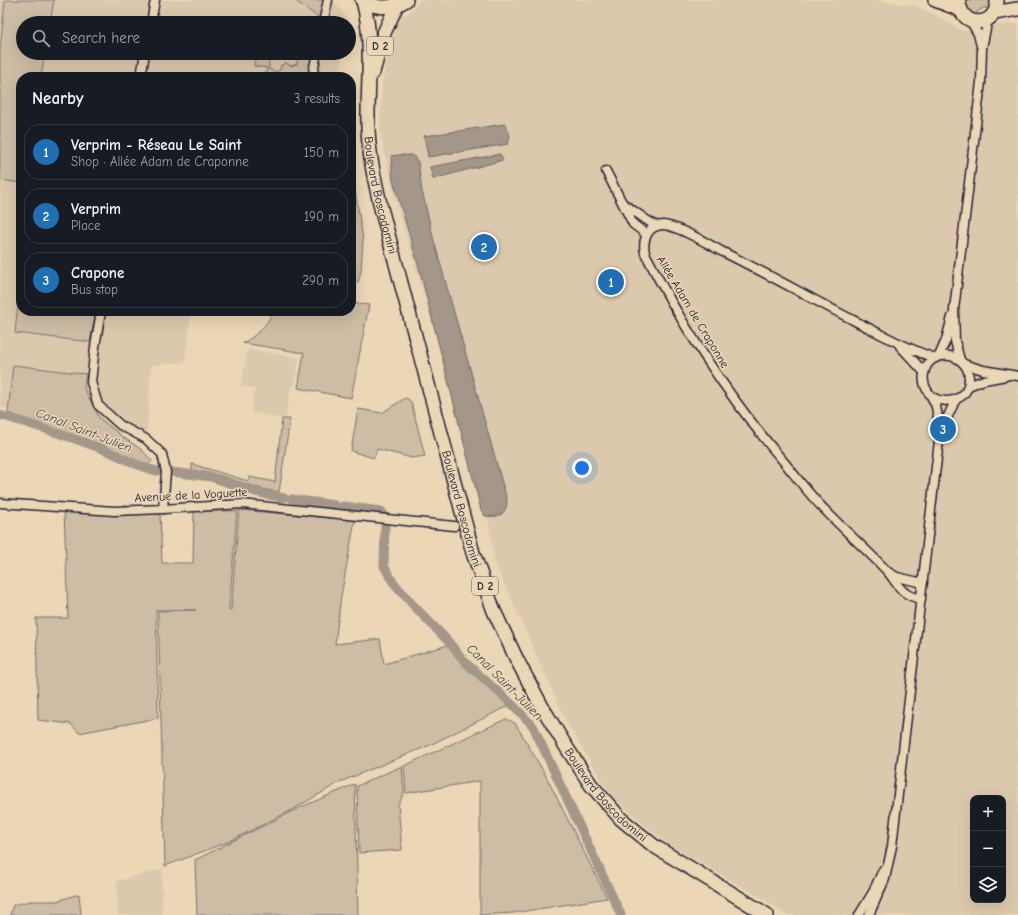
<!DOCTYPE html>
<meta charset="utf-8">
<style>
:root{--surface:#171b24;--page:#242831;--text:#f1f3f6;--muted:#9ea1a6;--line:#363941;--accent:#1f6fb2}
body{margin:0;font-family:"Comic Neue",sans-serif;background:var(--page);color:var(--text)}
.controls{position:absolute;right:12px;bottom:12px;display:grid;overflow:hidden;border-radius:8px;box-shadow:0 4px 16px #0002}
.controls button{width:36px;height:36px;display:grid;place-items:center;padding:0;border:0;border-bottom:1px solid var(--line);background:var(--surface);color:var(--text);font:20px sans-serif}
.you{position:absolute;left:582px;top:468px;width:14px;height:14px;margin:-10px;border:3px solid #fff;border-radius:50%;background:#1a73e8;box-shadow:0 0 0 6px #1a73e833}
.badge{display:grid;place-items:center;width:26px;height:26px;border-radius:50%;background:var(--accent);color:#fff;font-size:13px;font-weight:700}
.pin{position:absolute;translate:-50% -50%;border:2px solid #fff;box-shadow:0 1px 4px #0006}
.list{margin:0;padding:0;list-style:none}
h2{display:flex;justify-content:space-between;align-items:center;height:52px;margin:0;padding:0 16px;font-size:17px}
h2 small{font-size:13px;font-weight:400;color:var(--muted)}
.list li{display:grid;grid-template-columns:26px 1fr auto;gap:12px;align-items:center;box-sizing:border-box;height:56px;margin:0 8px 8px;padding:0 8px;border:1px solid var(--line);border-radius:16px}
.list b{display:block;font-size:15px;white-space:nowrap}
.list p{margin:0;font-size:13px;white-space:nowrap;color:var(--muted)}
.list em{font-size:13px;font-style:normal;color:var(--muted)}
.icon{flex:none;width:22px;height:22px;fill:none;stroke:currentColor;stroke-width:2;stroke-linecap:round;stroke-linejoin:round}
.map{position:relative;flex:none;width:1018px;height:915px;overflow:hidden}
.search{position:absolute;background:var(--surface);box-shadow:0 4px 16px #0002;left:16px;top:16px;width:340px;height:44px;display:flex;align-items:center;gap:10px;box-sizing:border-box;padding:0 14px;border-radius:22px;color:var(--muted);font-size:15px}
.panel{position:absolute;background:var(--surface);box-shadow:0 4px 16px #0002;left:16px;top:72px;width:340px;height:244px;border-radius:16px}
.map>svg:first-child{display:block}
</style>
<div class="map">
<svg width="1018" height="915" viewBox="0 0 1018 915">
<rect width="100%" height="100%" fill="#ebd6b5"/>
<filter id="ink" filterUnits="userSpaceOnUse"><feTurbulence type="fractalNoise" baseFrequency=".025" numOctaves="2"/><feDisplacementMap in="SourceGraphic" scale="8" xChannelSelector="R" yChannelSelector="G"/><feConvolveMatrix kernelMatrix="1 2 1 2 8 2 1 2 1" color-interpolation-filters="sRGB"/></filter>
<g filter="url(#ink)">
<!-- built -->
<g fill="#dcc8ac" fill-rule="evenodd">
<polygon points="0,0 330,0 338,5 348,19 347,23 23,23 23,53 343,53 339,77 21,77 21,311 191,311 185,362 151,365 147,433 97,431 0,407"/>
<path d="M421 0H871L912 5 938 16 962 31 998 25 1018 23V915H786L767 901 666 843 611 796 567 723 495 563 487 510 394 194 380 132 382 83 394 28 401 16 410 12ZM973 798H1003V900H973Z"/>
<polygon points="248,349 299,358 294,385 291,387 285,419 251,412 255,389 241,386"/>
<polygon points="162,869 162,915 118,915 117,881"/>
</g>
<!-- green -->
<g fill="#cebca4" stroke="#786f70">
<polygon points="5,0 54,0 50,23 23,23 23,53 45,53 41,77 21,77 21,183 0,180 0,50"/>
<polygon points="298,0 325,0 321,18 319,18 297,2"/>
<polygon points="966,0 991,0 990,8 984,8 978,11 976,16 967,10"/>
<polygon points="256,53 266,53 265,58 269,63 269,69 275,72 280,70 281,65 286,63 291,66 297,64 298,57 294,53 314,53 310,77 265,77 267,68 254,66"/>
<polygon points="351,135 353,136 354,183 363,240 361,271 358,282 351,289"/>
<polygon points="19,293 21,293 21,311 96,311 90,342 15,333"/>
<path d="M351 303 369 305 351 398 298 388 304 353 243 343C258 334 266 327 273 311H351Z"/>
<polygon points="13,365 86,374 84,388 100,419 123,437 142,450 152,461 148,465 62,432 8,413"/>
<polygon points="405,398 408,399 411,402 425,456 412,458 377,449 374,458 351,451 358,409 382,413"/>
<polygon points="282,419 290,419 279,492 262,489 218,475 192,470 192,464 248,481 249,477 275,482"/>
<polygon points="64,510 160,514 162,563 193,563 194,511 237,511 229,610 231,610 239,510 355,520 341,596 335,644 380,639 384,664 448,645 465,665 510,705 430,745 340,782 292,810 230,841 165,866 158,611 196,610 156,610 158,718 79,733 71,724 38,720 36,618 68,618"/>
<polygon points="506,719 515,723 546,776 607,898 513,913 480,915 480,781 406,793 404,766"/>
<polygon points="402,766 404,793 398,805 402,850 359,853 357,786"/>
<polygon points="355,784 358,915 197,915 195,860 297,809"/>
<polygon points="79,894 81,915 10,915 13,905 31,901 57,901"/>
</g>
<!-- water -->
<g fill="#a49689" stroke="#70686a">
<polygon points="505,124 510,135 508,144 428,157 424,136"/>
<polygon points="500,154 503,160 433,179 430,167"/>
<path d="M398 155H413L418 162 422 191 434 241 507 500C507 515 498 518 485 516L481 510 420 271 393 180 391 156Z"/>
</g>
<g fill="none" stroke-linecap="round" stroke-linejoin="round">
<!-- canal -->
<g stroke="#a49689" stroke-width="9">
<path d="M0 415C34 425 67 436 100 448 120 455 136 467 157 471"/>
<polyline points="172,472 211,477 256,492 284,498"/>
<polyline points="292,499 335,505"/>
<polyline points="343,506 381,511 383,513"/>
<polyline points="385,524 384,566 393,582 414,606 447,640 466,663 513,705 533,726 621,915"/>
</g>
<!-- minor casing -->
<g stroke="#22223b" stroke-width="11">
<g id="minor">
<polyline points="970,20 978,34 981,46"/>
<polyline points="151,23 155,0"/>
<polyline points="323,23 328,0"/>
<polyline points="141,77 145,53"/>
<polyline points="312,77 317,53"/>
<polyline points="606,171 633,224 646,234"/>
<polyline points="624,204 648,221 657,226"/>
<polyline points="101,311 95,347 91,382 98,405 120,425 146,439 162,454 166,472 163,509"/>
<polyline points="900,346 924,372"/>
<polyline points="939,356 946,340 952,317"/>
<polyline points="960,360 955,341 954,310 981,82 982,48 988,19"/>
<polyline points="964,364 983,370 1018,376"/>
<polyline points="968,386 984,380 1006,376"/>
<polyline points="941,434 948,416 956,399"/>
<polyline points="0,503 114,511 163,509 242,504 454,526"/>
<path d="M888 572C867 550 844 530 823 508 809 494 797 478 784 462 729 398 683 328 645 253 642 240 648 225 663 225 675 225 709 244 721 251 766 273 810 298 855 321 881 334 907 349 935 358"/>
<path d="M921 599C901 595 899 586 888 572L897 577 923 583"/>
<polyline points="859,915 873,892 883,870"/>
<path d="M869 915 885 879 892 846 939 441C939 430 939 418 936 407 933 395 921 388 924 374 928 347 968 351 969 378 970 399 948 406 932 397"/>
</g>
</g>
<!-- primary casing -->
<g stroke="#22223b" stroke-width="16">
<g id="primary">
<path d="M362 0C376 9 392 9 406 0"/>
<polyline points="935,0 961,10"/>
<path d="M959 0C959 29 998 29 997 0"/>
<path id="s1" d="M363 1C374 40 367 88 368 129 369 156 375 182 381 208L473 553 494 611 517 660 541 705 565 745 591 785 621 819 654 846 767 915"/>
<polyline points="994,13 1018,9"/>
<polyline points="373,72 384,33 397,5"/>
</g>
</g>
<!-- minor -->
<use href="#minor" stroke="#ebd6b5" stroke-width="8"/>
<!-- primary -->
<use href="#primary" stroke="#ebd6b5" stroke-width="13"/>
</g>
</g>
<g text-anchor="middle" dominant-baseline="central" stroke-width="3" stroke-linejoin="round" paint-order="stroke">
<!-- shield labels -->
<g fill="#ebd6b5" stroke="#5e5860" stroke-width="1">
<rect x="367" y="37" width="26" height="18" rx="3"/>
<rect x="472" y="577" width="26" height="18" rx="3"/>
</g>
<g font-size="11" font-weight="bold" fill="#22223b">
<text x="380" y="46">D 2</text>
<text x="485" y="586">D 2</text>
</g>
<!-- street labels -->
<g font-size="12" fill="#22223b" stroke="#ebd6b5">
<text stroke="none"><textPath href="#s1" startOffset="196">Boulevard Boscodomini</textPath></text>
<text transform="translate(693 312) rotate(59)">Allée Adam de Craponne</text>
<text transform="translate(191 495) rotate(-3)">Avenue de la Voguette</text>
<text stroke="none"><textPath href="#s1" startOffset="520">Boulevard Boscodomini</textPath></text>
<text stroke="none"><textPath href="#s1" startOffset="844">Boulevard Boscodomini</textPath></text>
</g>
<!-- water labels -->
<g font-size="13" font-style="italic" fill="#494552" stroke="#ebd6b5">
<text transform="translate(84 430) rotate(21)">Canal Saint-Julien</text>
<text transform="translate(505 682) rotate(45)">Canal Saint-Julien</text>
</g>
</g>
</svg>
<div class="controls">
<button>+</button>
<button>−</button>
<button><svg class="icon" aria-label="layers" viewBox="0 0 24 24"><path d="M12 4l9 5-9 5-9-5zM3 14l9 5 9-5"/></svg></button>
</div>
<div class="you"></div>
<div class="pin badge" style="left:611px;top:282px">1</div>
<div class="pin badge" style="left:484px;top:247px">2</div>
<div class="pin badge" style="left:943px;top:429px">3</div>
<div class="search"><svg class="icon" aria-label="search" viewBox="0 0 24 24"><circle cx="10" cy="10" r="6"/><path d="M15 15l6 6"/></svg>Search here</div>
<section class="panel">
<h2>Nearby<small>3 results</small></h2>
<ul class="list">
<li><span class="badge">1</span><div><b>Verprim - Réseau Le Saint</b><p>Shop · Allée Adam de Craponne</p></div><em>150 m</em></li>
<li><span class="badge">2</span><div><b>Verprim</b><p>Place</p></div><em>190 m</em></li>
<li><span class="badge">3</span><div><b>Crapone</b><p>Bus stop</p></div><em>290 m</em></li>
</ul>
</section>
</div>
